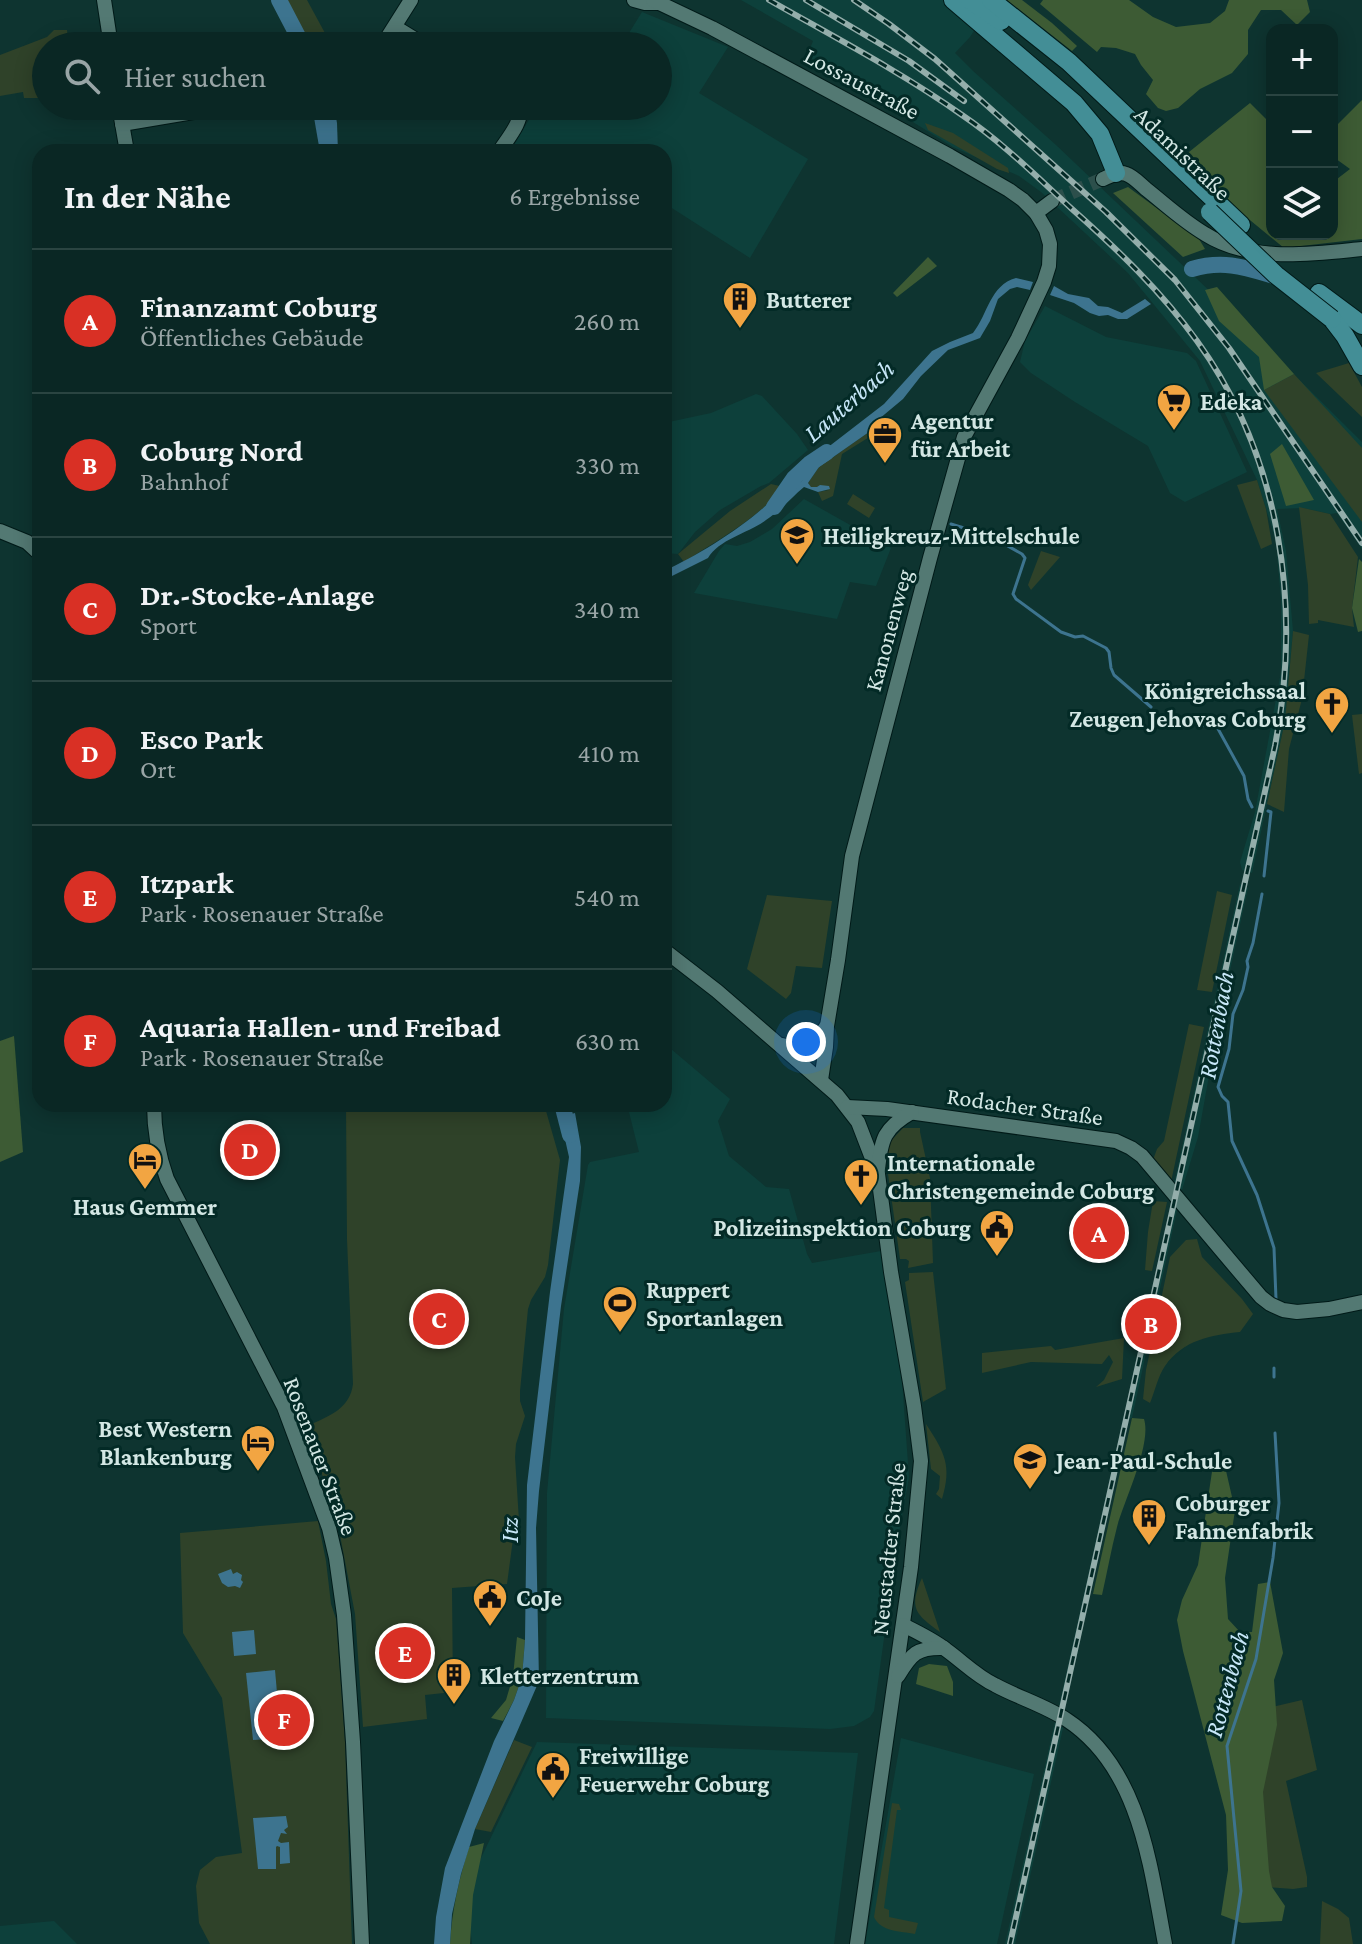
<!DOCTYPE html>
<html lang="de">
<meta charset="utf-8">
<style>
:root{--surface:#0a2724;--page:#132f2c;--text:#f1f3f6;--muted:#99a5a6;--line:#2a4441;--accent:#d93025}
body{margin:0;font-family:"Crimson Pro",serif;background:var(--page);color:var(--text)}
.controls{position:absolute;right:24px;top:24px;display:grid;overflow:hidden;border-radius:16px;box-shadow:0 4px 20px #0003}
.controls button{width:72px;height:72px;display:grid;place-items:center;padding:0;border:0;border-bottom:2px solid var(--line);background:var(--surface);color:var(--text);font:40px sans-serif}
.you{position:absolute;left:806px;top:1042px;width:28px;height:28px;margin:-20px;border:6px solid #fff;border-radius:50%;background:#1a73e8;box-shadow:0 0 0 12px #1a73e833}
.badge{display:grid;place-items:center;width:52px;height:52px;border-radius:50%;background:var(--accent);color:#fff;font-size:26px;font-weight:700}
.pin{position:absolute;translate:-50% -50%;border:4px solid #fff;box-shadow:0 2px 8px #0006}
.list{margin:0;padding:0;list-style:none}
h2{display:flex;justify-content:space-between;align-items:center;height:104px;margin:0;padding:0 32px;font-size:34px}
h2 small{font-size:26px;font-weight:400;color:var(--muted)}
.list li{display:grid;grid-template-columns:52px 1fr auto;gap:24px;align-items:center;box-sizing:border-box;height:144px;padding:0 32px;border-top:2px solid var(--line)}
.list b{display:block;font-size:30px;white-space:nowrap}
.list p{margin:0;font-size:26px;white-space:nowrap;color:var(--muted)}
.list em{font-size:26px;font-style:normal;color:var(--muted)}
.icon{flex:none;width:44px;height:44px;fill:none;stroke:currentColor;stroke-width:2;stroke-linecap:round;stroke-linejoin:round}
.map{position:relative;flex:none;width:1362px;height:1944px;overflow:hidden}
.search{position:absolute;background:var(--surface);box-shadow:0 4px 20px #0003;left:32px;top:32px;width:640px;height:88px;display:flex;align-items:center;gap:20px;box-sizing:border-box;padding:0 28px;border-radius:44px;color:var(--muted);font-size:30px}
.panel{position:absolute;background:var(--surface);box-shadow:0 4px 20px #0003;left:32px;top:144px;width:640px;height:968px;border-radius:24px}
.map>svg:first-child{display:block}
</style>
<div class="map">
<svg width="1362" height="1944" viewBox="0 0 1362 1944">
<rect width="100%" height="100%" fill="#0e3430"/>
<!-- built -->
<g fill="#0d403b">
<polygon points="741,0 945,0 977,26 970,37 955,53 973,71 1056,145 1217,298 1362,442 1362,549 1337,513 1330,514 1303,508 1277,509 1286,551 1293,631 1285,721 1252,873 1242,870 1240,862 1255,812 1281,672 1281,600 1276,541 1257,480 1200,361 1128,273 1041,192 1019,176 953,147 807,56 813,41"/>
<polygon points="642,12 728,47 699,93 808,159 750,258 664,203 664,152 510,152 537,106 658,106 658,46 621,46"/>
<polygon points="1045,306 1106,337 1187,353 1196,361 1247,472 1185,502 1170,493 1148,446 1075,402 1031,373 1020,362 1025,341"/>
<polygon points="756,394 762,396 797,434 808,450 769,483 761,486 720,510 695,532 678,554 664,553 664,423 711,413"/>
<polygon points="804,499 891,548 876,586 850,582 837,619 694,593 719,551 725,544 737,546 750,542 772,529"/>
<polygon points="1240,884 1248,888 1218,1026 1198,1137 1182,1190 1174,1184"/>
<polygon points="664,1043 730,1099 718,1121 729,1156 766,1187 789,1189 807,1254 812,1263 881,1251 902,1380 909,1477 897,1544 874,1711 870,1717 854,1726 830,1729 546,1718 547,1493 564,1309 588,1165 590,1162 639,1152 627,1104 664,1104"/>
<polygon points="1171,1205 1177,1210 1132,1418 1129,1419 1065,1708 1059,1706"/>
<polygon points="1055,1722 1063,1728 1015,1944 1005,1944"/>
<polygon points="901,1738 1034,1774 997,1944 865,1944"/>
<polygon points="537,1742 858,1753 834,1944 472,1944 466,1889"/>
<polygon points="54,1921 77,1944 0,1944 0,1926"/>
</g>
<!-- green -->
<g fill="#2f4229">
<polygon points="279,0 307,0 332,46 303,46"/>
<polygon points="54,30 67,30 69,46 46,46 46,78 37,79 35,87 40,98 24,98 23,92 0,96 0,55 47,37"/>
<polygon points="925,123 953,133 1008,168 1009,173 997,169 928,130"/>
<polygon points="1349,363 1362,387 1362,417 1316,373"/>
<polygon points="1294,374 1362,448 1362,522 1264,390"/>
<polygon points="869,432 871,436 842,454 833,496 822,501 818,492 829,490 810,487 808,483 819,467"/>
<polygon points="1257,480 1266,509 1272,544 1261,549 1237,485"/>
<path d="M771 484 784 487C757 519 719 539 684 562L678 554 730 511Z"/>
<polygon points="853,494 875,508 869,518 847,504"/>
<polygon points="1299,507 1330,514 1358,557 1352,608 1354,627 1318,620 1318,623 1309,624 1308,585"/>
<polygon points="1041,551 1060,557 1031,590 1028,585"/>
<polygon points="1293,631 1309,635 1302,699 1289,749 1284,812 1267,804 1285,721"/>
<polygon points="1362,714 1362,773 1359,774 1352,715"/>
<polygon points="1217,891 1232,895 1212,992 1197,990"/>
<polygon points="767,895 832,901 822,968 796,966 791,993 786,999 747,969"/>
<polygon points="1189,1024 1204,1027 1171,1182 1153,1160 1157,1149 1164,1141"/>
<path d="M346 1104H546V1111L560 1160 548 1265 545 1277 531 1300 528 1309 520 1391V1401L525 1416 516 1444 515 1457 519 1521 513 1539 507 1584 452 1588 453 1692 425 1695 427 1719 363 1727 355 1614 340 1535 323 1477 309 1441 308 1433 312 1424C331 1415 350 1408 353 1384L347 1239Z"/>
<polygon points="903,1128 920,1128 920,1132 930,1178 933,1263 908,1268 909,1261 906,1259 900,1259 888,1174 888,1144"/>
<polygon points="1153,1201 1167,1202 1152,1271 1145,1270 1148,1232"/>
<path d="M1197 1239 1202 1257 1242 1299 1253 1314 1240 1332C1211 1335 1183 1340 1165 1366 1158 1376 1155 1391 1150 1403L1143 1399 1146 1370 1170 1257 1186 1240Z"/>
<polygon points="933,1272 946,1389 923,1402 905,1282 909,1280 909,1273"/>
<polygon points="1124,1338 1122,1379 1096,1387 1104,1380 1113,1362 1109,1355 1102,1364 1031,1362 982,1373 982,1353 1051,1346 1055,1350"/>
<path d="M926 1424C945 1453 952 1466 942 1499L936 1494 939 1489 940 1476 931 1469Z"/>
<polygon points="318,1521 326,1561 331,1604 336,1619 345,1742 352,1944 210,1944 199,1923 196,1886 200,1870 216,1857 242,1853 222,1698 183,1633 180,1533"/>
<path d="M922 1578 940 1632C916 1615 908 1608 922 1578Z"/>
<polygon points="1302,1700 1317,1770 1286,1781 1307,1877 1307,1887 1293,1889 1255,1886 1250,1712"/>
<polygon points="514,1740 532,1747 491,1832 475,1829"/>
<path d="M892 1803 899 1804 901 1810H897L884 1908 889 1910V1917L918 1923 915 1934C900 1931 881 1932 874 1917Z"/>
<polygon points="1322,1901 1338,1909 1349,1918 1353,1944 1320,1944"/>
</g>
<!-- forest -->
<g fill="#3d5b34">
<polygon points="1007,0 1022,0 1052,23 1077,46 1072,51"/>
<polygon points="1043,0 1129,0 1153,17 1176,27 1210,23 1225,11 1229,0 1307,0 1310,12 1297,25 1281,10 1261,10 1248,30 1248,54 1232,73 1200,89 1178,108 1166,111 1158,108 1146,94 1153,80 1141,65 1135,54 1116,48 1101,47 1097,52 1040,4"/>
<polygon points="1362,100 1362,239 1284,248 1188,169 1189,152 1250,103 1272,125 1272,234 1332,234 1332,176 1337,179 1350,169 1332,156 1332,130"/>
<polygon points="1128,187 1199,239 1205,249 1183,257 1113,193"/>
<polygon points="928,257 937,266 897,297 893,293"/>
<polygon points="1217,287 1294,374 1264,390 1259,357 1219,321 1205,290"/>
<polygon points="1282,444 1314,500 1286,506 1270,454"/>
<polygon points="1359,559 1362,562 1362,631 1358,632 1352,608"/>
<polygon points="14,1036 23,1152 0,1162 0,1041"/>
<path d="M1132 1418 1144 1419C1152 1444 1124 1501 1117 1527 1111 1550 1107 1573 1102 1595L1093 1594Z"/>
<polygon points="1224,1462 1235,1510 1225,1578 1228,1619 1240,1632 1252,1632 1258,1584 1270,1582 1283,1653 1274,1680 1277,1725 1263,1792 1269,1871 1272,1887 1285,1906 1282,1921 1242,1923 1221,1915 1228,1870 1226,1815 1183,1651 1177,1620 1182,1600 1198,1565 1213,1465"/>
<polygon points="517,1637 525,1640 522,1677 514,1700 503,1721 491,1718 506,1700 513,1676"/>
<polygon points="929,1664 947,1666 953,1682 953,1696 916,1684 919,1668"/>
<path d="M484 1843 473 1895 470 1944H450C452 1910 459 1879 469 1847Z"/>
</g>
<!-- water -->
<g fill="#3d748f">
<polygon points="312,106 334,106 337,123 338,152 320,152"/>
<polygon points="1230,260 1248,263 1263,277 1224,267 1217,270 1209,269 1210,263 1229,262"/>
<path d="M1016 278 1033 282 1030 290 1017 287 1010 289 998 299 990 321 980 338 948 350 921 376 903 399 879 419 869 432 819 467 808 483 811 487H817L820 485 829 486 830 489 818 492 804 487C792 497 780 511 766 520 749 533 719 539 708 558L664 580V571C703 553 756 520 784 487L789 489 802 481 814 458 884 404 932 351 950 342 973 333C988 314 990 285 1016 278Z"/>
<polygon points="1054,286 1068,294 1089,298 1098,306 1108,307 1122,313 1145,299 1151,304 1127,319 1118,319 1108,315 1099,316 1090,313 1074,303 1050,295"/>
<polygon points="575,1113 581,1147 580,1181 561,1306 539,1491 536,1528 539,1681 475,1829 461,1874 452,1914 450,1944 434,1944 436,1917 445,1868 494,1741 514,1700 522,1677 525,1640 527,1485 550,1292 569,1157 560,1117"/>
<polygon points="231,1569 233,1574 237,1572 242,1575 241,1580 243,1582 240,1588 235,1586 228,1587 222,1583 218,1574"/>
<polygon points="254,1630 256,1654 234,1656 232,1632"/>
<polygon points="275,1670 281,1738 253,1740 246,1673"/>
<polygon points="286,1816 288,1827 284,1830 287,1834 281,1833 278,1841 281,1843 289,1842 290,1863 280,1864 280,1847 277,1846 276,1847 276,1869 258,1869 253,1818"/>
</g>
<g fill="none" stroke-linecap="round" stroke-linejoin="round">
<!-- stream -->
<g stroke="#3d748f" stroke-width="3">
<polyline points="951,524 990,536 1022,554 1025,558 1013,594 1016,599 1061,632 1075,637 1083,636 1106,648 1109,652 1111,668 1114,675 1151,707"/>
<polyline points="1165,720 1170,722 1189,720 1198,725 1217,727 1244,776 1248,799 1252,807"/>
<polyline points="1264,876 1271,812 1268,811"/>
<polyline points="1262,894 1253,943 1247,961 1248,967 1243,990 1233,1014 1229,1049 1218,1087 1222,1096 1228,1102 1232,1141 1257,1195 1274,1248 1276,1299"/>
<polyline points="1274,1377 1274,1368"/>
<polyline points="1233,1944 1241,1891 1227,1746 1256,1659 1273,1558 1279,1503 1275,1433"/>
</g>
<!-- river -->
<g stroke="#3d748f" stroke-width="16">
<polyline points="279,0 303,46"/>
<path d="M1192 269C1226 259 1249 269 1281 278"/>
<polyline points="774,507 794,478 809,464 827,452"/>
<polyline points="562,1104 570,1135"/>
</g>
<!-- tertiary-tunnel -->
<polyline stroke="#2c4f4b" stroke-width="14" stroke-dasharray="14 7" stroke-linecap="butt" points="1052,201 1103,179"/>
<!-- tertiary casing -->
<g stroke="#001a18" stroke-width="16">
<g id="tertiary">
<polyline points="104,0 111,46"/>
<polyline points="634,0 645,3 660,3"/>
<polyline points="653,0 712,28 950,156 1009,190 1023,200 1036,213 1046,230 1050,244 1049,266 1044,282 1018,338 964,437 930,558 852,856 838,960 827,1026 826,1047 821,1080"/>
<polyline points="395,27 426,46"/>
<polyline points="382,46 411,0"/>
<polyline points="119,106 127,152"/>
<polyline points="122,124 229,106"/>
<path d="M499 152C507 139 523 122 520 106"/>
<path d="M1103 179C1110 176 1118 171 1126 174 1133 176 1140 184 1146 189 1165 204 1183 221 1205 234 1251 263 1311 254 1362 249"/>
<polyline points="1036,213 1052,201"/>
<polyline points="0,531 27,542 40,554"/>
<polyline points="664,950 717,991 837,1095 858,1122 878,1174 891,1272 914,1406 921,1461 911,1567 857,1944"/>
<path d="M782 1045C808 1052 811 1047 826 1027"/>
<path d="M154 1104C154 1130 158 1154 167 1179L284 1407 329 1528 336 1558 344 1615 353 1742 362 1944"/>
<polyline points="847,1107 887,1109 1116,1141 1131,1148 1142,1156 1233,1264 1261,1297 1270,1304 1283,1310 1297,1312 1329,1309 1362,1302"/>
<path d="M878 1170C881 1139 884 1128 912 1112"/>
<path d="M903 1625C917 1632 932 1639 945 1649 962 1661 976 1676 995 1685 1019 1698 1044 1705 1067 1720 1140 1768 1150 1865 1165 1944"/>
<path d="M898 1676C911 1654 917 1647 944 1648"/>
</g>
</g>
<!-- trunk casing -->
<g stroke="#001a18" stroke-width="20">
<g id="trunk">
<polyline points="953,0 1074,103 1100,134 1116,173"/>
<polyline points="970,0 1001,21"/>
<polyline points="991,0 1069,62 1241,225"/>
<polyline points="1319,293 1362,325"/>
<polyline points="1332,319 1345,336 1362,366"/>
</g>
</g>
<!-- tertiary -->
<use href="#tertiary" stroke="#537973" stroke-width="14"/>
<!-- trunk -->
<use href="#trunk" stroke="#438e96" stroke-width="18"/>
<!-- rail casing -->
<g stroke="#94aeab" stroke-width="6">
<g id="rail">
<path d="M769 0C834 37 901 72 962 115 1002 142 1036 176 1072 209 1118 250 1161 291 1197 341 1281 457 1302 608 1275 746L1010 1944"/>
<polyline points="806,0 909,61 964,101"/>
<polyline points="854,0 889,24 935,59 1106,212 1175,280 1229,348 1362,543"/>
</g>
</g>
<!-- rail -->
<use href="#rail" stroke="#032a26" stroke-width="3" stroke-dasharray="9" stroke-linecap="butt"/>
<!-- trunk-bridge casing -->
<g stroke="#001a18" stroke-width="20" stroke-linecap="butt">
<polyline id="trunk-bridge" points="1210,212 1276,275 1332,319"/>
</g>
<!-- trunk-bridge -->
<use href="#trunk-bridge" stroke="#438e96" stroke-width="18"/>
</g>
<!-- icons -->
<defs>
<g id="building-pin" transform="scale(1.8)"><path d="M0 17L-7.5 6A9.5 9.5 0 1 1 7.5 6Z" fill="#f2a542" stroke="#032a26"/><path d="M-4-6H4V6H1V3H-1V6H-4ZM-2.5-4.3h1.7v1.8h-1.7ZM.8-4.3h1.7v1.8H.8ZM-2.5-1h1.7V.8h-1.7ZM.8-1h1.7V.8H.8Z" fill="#111"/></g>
<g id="supermarket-pin" transform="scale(1.8)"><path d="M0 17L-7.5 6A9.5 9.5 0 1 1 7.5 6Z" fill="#f2a542" stroke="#032a26"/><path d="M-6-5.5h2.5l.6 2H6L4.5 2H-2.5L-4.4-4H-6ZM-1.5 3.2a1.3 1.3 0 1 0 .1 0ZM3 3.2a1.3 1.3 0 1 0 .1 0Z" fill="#111"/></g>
<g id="office-pin" transform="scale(1.8)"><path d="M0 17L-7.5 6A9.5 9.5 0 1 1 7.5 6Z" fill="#f2a542" stroke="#032a26"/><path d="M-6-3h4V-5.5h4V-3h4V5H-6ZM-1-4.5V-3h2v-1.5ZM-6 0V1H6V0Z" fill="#111"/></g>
<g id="school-pin" transform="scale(1.8)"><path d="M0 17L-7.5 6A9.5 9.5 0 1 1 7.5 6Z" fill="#f2a542" stroke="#032a26"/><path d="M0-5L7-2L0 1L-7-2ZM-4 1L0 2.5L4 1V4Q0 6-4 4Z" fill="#111"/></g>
<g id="church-pin" transform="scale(1.8)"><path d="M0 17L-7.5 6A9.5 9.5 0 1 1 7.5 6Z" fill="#f2a542" stroke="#032a26"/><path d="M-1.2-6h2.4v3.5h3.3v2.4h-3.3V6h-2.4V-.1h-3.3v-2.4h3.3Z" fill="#111"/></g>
<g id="hotel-pin" transform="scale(1.8)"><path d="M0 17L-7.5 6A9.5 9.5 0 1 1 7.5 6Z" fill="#f2a542" stroke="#032a26"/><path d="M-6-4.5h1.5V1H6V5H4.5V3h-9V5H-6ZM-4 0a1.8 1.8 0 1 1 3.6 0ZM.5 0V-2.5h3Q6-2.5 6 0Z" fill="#111"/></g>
<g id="civic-pin" transform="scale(1.8)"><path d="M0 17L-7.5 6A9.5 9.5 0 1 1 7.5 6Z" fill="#f2a542" stroke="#032a26"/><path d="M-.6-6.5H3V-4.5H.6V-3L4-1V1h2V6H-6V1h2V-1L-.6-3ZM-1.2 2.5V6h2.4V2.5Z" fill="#111"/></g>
<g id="stadium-pin" transform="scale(1.8)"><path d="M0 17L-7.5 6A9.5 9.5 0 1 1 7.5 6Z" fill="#f2a542" stroke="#032a26"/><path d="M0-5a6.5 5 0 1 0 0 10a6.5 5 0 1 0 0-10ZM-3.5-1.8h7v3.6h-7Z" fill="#111"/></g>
</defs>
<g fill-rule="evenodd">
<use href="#building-pin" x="740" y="299"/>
<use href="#supermarket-pin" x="1174" y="401"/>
<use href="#office-pin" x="885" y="434"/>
<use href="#school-pin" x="797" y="535"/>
<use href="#church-pin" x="1332" y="704"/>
<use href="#hotel-pin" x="145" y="1160"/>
<use href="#church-pin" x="861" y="1176"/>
<use href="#civic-pin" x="997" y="1227"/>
<use href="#stadium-pin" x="620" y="1303"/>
<use href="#hotel-pin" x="258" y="1442"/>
<use href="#school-pin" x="1030" y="1460"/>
<use href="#building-pin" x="1149" y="1516"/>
<use href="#civic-pin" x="490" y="1597"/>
<use href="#building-pin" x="454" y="1675"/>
<use href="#civic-pin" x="553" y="1769"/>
</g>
<g text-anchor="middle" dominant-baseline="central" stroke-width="6" stroke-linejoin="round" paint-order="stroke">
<!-- street labels -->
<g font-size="24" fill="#d3e7e4" stroke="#032a26">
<text transform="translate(862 83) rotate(28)">Lossaustraße</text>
<text transform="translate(1183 153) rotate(44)">Adamistraße</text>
<text transform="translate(888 630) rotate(-75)">Kanonenweg</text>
<text transform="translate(1025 1106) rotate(8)">Rodacher Straße</text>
<text transform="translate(321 1456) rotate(69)">Rosenauer Straße</text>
<text transform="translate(888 1549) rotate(-84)">Neustadter Straße</text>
</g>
<!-- poi labels -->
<g font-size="24" font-weight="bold" fill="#d3e7e4" stroke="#032a26" text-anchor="start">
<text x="766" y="299">Butterer</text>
<text x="1200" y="401">Edeka</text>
<text x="911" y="420">Agentur<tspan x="911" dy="28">für Arbeit</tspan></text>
<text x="823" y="535">Heiligkreuz-Mittelschule</text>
<text x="1306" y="690" text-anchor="end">Königreichssaal<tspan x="1306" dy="28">Zeugen Jehovas Coburg</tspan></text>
<text x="887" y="1162">Internationale<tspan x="887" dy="28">Christengemeinde Coburg</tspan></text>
<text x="145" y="1206" text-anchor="middle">Haus Gemmer</text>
<text x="971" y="1227" text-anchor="end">Polizeiinspektion Coburg</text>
<text x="646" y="1289">Ruppert<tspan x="646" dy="28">Sportanlagen</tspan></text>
<text x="232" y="1428" text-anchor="end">Best Western<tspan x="232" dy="28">Blankenburg</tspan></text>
<text x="1056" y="1460">Jean-Paul-Schule</text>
<text x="1175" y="1502">Coburger<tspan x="1175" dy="28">Fahnenfabrik</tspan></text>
<text x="516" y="1597">CoJe</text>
<text x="480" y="1675">Kletterzentrum</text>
<text x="579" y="1755">Freiwillige<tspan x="579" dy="28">Feuerwehr Coburg</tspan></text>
</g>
<!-- water labels -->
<g font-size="26" font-style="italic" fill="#c7e7f8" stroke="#032a26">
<text transform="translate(849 401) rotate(-41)">Lauterbach</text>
<text transform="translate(1216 1025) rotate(-80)">Rottenbach</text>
<text transform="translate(509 1530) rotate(-90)">Itz</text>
<text transform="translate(1227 1684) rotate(-75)">Rottenbach</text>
</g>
</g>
</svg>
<div class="controls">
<button>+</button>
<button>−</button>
<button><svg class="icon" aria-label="layers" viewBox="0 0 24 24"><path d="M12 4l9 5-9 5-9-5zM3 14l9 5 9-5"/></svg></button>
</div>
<div class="you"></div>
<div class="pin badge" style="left:1099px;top:1233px">A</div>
<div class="pin badge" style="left:1151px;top:1324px">B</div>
<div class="pin badge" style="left:439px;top:1319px">C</div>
<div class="pin badge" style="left:250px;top:1150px">D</div>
<div class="pin badge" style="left:405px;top:1653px">E</div>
<div class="pin badge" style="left:284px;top:1720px">F</div>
<div class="search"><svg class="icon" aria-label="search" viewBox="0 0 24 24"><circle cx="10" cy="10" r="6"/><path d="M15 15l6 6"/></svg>Hier suchen</div>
<section class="panel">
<h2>In der Nähe<small>6 Ergebnisse</small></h2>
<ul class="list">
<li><span class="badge">A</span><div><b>Finanzamt Coburg</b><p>Öffentliches Gebäude</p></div><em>260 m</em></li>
<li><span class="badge">B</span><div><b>Coburg Nord</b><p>Bahnhof</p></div><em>330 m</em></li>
<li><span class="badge">C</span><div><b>Dr.-Stocke-Anlage</b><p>Sport</p></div><em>340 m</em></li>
<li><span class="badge">D</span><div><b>Esco Park</b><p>Ort</p></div><em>410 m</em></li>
<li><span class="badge">E</span><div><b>Itzpark</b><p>Park · Rosenauer Straße</p></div><em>540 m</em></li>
<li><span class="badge">F</span><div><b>Aquaria Hallen- und Freibad</b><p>Park · Rosenauer Straße</p></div><em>630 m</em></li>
</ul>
</section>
</div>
